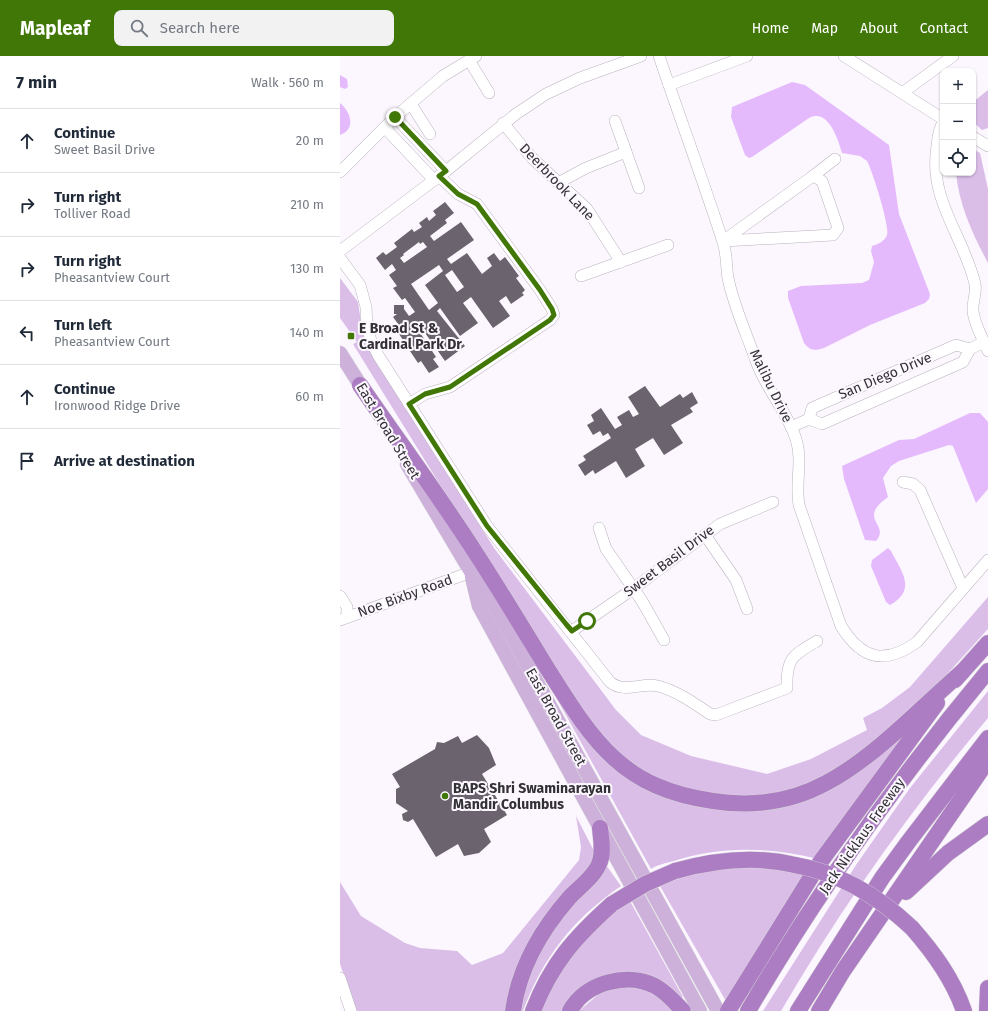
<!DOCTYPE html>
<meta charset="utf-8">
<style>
:root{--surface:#fff;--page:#f2f2f3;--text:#1f2937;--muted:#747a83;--line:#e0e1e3;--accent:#417706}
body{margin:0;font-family:"Fira Sans",sans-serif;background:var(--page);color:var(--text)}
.controls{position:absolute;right:12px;top:12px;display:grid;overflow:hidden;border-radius:8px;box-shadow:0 1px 3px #0004}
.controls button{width:36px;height:36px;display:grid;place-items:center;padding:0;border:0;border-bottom:1px solid var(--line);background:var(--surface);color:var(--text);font:20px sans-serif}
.stop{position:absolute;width:12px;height:12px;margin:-9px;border:3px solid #417706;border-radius:50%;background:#fff}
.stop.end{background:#417706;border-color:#fff;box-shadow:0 1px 4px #0008}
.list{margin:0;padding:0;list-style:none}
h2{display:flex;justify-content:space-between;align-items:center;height:52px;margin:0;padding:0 16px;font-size:17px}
h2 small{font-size:13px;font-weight:400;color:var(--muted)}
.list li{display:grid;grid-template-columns:26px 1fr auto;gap:12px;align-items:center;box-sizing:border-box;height:64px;padding:0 16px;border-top:1px solid var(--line)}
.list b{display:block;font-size:15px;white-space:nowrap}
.list p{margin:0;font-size:13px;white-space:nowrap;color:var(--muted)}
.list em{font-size:13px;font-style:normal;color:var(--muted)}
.icon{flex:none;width:22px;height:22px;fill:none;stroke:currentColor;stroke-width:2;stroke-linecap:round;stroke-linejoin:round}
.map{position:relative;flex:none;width:648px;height:955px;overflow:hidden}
header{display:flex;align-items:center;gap:24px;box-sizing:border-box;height:56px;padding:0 20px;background:var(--accent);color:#fff}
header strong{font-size:19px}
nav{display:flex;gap:22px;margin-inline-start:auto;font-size:14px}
.search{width:280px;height:36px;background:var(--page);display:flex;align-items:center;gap:10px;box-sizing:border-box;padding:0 14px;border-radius:8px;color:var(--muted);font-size:15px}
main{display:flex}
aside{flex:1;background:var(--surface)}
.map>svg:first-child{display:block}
</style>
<header>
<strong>Mapleaf</strong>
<div class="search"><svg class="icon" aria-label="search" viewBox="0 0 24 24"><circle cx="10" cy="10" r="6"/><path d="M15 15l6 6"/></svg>Search here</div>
<nav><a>Home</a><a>Map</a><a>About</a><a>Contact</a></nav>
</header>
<main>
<aside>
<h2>7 min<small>Walk · 560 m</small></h2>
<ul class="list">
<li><svg class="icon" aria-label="ahead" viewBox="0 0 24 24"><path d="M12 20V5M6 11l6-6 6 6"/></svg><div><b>Continue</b><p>Sweet Basil Drive</p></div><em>20 m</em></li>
<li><svg class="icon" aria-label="right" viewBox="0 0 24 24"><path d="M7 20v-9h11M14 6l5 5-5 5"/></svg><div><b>Turn right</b><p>Tolliver Road</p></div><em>210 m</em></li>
<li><svg class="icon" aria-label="right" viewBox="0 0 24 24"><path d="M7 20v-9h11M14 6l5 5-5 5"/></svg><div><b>Turn right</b><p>Pheasantview Court</p></div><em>130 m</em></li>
<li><svg class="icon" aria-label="left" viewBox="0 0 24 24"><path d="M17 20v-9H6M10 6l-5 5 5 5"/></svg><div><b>Turn left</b><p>Pheasantview Court</p></div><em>140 m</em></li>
<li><svg class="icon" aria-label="ahead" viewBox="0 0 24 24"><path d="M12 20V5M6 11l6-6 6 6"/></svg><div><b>Continue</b><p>Ironwood Ridge Drive</p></div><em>60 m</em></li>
<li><svg class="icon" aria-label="arrive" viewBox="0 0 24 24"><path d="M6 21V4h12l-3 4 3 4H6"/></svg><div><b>Arrive at destination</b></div></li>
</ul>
</aside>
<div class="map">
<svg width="648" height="955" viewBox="0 0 648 955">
<rect width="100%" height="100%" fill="#fcf7ff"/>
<!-- green -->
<g fill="#dabee8">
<polygon points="648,34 648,72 642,74 633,66 633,46"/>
<path d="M633 93 640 97 648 133V207C633 179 619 149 616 117H633Z"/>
<polygon points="0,222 18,246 22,273 81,376 154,492 276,654 301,679 351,700 427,718 471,703 527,674 523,662 542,652 570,631 648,541 648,573 589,638 503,710 456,733 400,743 347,736 293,710 246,665 13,288 17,286 0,262"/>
<path d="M207 625 293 722 429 750 567 676 474 802C429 791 379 790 334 805 326 807 317 809 311 813Z"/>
<path d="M648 635V662C571 753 501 852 441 955H423L516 809 570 732Z"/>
<polygon points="236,760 254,795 253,808 231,832 168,955 16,955 0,908 0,826 21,860 65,887 80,892 117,895 132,909 163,897 239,804 241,791"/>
<path d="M266 809 281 830C233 863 203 901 183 955H177L182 933 207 879Z"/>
<path d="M419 810 464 818 387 947 320 830C352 815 385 812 419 810Z"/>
<polygon points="290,845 343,941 341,942 299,918 224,955 199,955 218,916 261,866"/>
<polygon points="277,931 308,933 338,955 239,955 260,937"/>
</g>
<!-- water -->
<g fill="#e5bafc">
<polygon points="0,19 7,23 8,31 5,33 0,31"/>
<path d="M452 26 465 29 549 89 559 158 590 238 589 243 585 247 530 269 484 292C475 295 470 295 464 287L448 242V235L461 230 522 227 529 224 534 206 531 195 532 190C538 188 544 186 547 179 550 170 532 114 527 105L520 100 502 97C498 83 488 52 469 62L412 101 409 102 405 99 391 61 392 51Z"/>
<path d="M0 47C10 55 17 73 0 79Z"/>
<path d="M630 357H640L648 366V433L636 447 613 390 609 389 559 405 551 410 543 422 548 441C516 464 551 468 536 485L525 484 504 423 502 410 559 384 574 383Z"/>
<path d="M548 492 551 495C562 516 577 534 550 549L546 546 531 510 532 504Z"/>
</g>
<!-- building -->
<g fill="#6b646f" fill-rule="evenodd">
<path d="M105 146 114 157 105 164 107 167 90 180 94 185 121 166 134 184 107 203 111 208 127 197 142 218 152 210 147 202 154 197 160 205 165 201 179 220 176 222 185 234 182 237 184 239 171 248 166 240 159 245 170 260 153 272 131 241 123 247 138 267 120 280 100 252 97 255 125 290 105 305 78 267 75 269 96 301 93 303 99 311 89 317 81 305 78 307 70 295 74 293 68 285 65 287 57 275 61 272 53 261 57 258H54V249H64V253L69 260 75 256 65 242 62 244 53 232 57 230 49 219 56 214 52 208 45 214 36 202 43 196 46 199 57 191 54 187 72 173 74 176 82 171 79 167 87 161 89 165 96 159 93 155ZM79 186 80 188 83 186 87 191 64 207 60 202 64 199 63 198ZM99 209 103 215 85 229 98 247 89 254 71 228ZM112 214 124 231 117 236 105 219Z"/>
<polygon points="305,330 320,351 340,338 343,342 352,336 358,347 350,352 353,356 331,369 343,387 324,399 313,382 295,393 305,410 286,422 276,405 255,418 253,414 245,420 238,409 246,404 243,400 271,382 268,377 263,380 260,375 253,379 247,369 254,365 251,359 261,352 275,373 282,369 277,361 289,354 293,361 299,358 288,341"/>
<polygon points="137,679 149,692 156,709 142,718 167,759 144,773 151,786 139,797 124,800 118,788 96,801 73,763 68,766 63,764 62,758 68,755 56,747 56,733 60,731 52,718 95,693 97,686 104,687 118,680 122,687"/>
</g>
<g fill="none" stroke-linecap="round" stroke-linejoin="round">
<!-- minor casing -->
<g stroke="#bab2be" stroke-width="12">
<g id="minor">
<path d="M319 0C340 62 363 124 383 186 387 198 386 210 388 222 393 248 407 279 416 305 426 333 447 355 456 383 463 405 455 426 459 449L501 570C522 604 545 609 577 586L648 504"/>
<polyline points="504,0 603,63"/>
<polyline points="129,4 149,37"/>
<polyline points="329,29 407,0"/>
<polyline points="562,37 613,0"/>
<polyline points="71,48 90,78"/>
<polyline points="55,61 106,115"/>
<polyline points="275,65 299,132"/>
<polyline points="163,67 192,102 247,153 281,206"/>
<path d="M603 67C598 74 598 82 597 90 588 144 624 180 635 228 637 237 632 246 633 255 634 268 643 283 648 295"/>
<polyline points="45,72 94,124"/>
<polyline points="633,81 648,90"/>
<polyline points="0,116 55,61 103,20 136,0"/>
<polygon points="473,120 482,125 498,172 493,179 383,185"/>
<polyline points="473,120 495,103"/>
<polyline points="218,127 246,112 286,96"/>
<polyline points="0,195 106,115 176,58 206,38 240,22 301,0"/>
<path d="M0 202 20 229 26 251 27 270 31 285 38 299 147 470 270 626C285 638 301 626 318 630 337 635 354 647 370 658L376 659 447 632C446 602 453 599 477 585"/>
<polyline points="241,220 328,189"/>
<polyline points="69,348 85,338 110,331 210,264 214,259 212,253 200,234 137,148 118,138 99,120"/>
<polyline points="469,363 472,352 616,289 630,293"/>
<polyline points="451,371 469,363 482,368 623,306 630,293 644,286"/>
<polyline points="563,426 573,428 580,434 623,532"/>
<polyline points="259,472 266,493 302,545 324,584"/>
<polyline points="365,479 396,524 407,553"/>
<polyline points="0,540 7,551 7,560"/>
<polyline points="0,564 131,516"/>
<polyline points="232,575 293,533 380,468 433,446"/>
<polyline points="0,922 11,955"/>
</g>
</g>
<!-- major casing -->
<g stroke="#d6d6d7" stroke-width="15">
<g id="major">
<polyline points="0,297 26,338"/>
<polyline points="67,408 131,516 151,543 378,955"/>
<polyline points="132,521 139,550 360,955"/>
</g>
</g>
<!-- highway casing -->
<g stroke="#d6d6d7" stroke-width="17">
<g id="highway">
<path d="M20 329C59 386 100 441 137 499 161 536 184 574 207 612 253 685 281 732 373 745 412 751 451 746 486 727 534 702 580 652 622 616"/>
<polyline points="615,624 648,587"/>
<path d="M335 815C374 804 414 799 455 809"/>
<polyline points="566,836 608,797 648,768"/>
<path d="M572 872C594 897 613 923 624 955"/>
<path d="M173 955C179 912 201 874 229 842 238 832 254 821 259 808 264 797 261 783 260 772"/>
<path d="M193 955C211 908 235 881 272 848"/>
<path d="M230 955C245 926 288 916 315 930 326 936 335 946 343 955"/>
<polyline points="388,955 481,805 597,647"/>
<path d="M408 955C478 835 559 722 648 615"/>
<polyline points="458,955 542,822 569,785 648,682"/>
<polyline points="479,955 503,915 648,704"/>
<polyline points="647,955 648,932"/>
</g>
</g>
<!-- minor -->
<use href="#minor" stroke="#fff" stroke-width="11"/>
<!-- major -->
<use href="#major" stroke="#cdb1db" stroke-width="14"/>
<!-- highway -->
<use href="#highway" stroke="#ac7dc3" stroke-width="16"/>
<!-- highway-bridge casing -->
<g stroke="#d6d6d7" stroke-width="17" stroke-linecap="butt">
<g id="highway-bridge">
<path d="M455 809C501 817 538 840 572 872"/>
<polyline points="272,848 305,828 335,815"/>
</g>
</g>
<!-- highway-bridge -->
<use href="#highway-bridge" stroke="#ac7dc3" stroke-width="16"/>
</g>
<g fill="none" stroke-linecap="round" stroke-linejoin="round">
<!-- route -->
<polyline stroke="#417706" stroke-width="5" points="55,61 106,115 99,120 118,138 137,148 200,234 212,253 214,259 210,264 110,331 85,338 69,348 147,470 226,568 232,575 247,565"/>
</g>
<!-- markers -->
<g fill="#417706" stroke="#fcf7ff" stroke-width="1.5">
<rect x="7" y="276" width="8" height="8" rx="2"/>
<circle cx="105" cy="740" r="4"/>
</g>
<g text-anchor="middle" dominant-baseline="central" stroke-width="4" stroke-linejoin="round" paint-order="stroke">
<!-- street labels -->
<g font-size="14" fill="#333035" stroke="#fcf7ff">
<text transform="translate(217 126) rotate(46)">Deerbrook Lane</text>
<text transform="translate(545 320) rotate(-23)">San Diego Drive</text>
<text transform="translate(431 330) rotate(64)">Malibu Drive</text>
<text transform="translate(48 375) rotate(59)">East Broad Street</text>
<text transform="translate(329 505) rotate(-37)">Sweet Basil Drive</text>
<text transform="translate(65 540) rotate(-20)">Noe Bixby Road</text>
<text transform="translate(216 661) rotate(61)">East Broad Street</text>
<text transform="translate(522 780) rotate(-55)">Jack Nicklaus Freeway</text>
</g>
<!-- poi labels -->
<g font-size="14" font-weight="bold" fill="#333035" stroke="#fcf7ff" text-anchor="start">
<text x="19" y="272">E Broad St &amp;<tspan x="19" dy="16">Cardinal Park Dr</tspan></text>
<text x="113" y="732">BAPS Shri Swaminarayan<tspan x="113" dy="16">Mandir Columbus</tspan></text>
</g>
</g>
</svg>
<div class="controls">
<button>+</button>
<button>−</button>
<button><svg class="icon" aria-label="locate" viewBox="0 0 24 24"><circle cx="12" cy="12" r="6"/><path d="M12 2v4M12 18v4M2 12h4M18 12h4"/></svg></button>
</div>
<div class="stop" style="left:247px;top:565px"></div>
<div class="stop end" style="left:55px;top:61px"></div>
</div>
</main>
